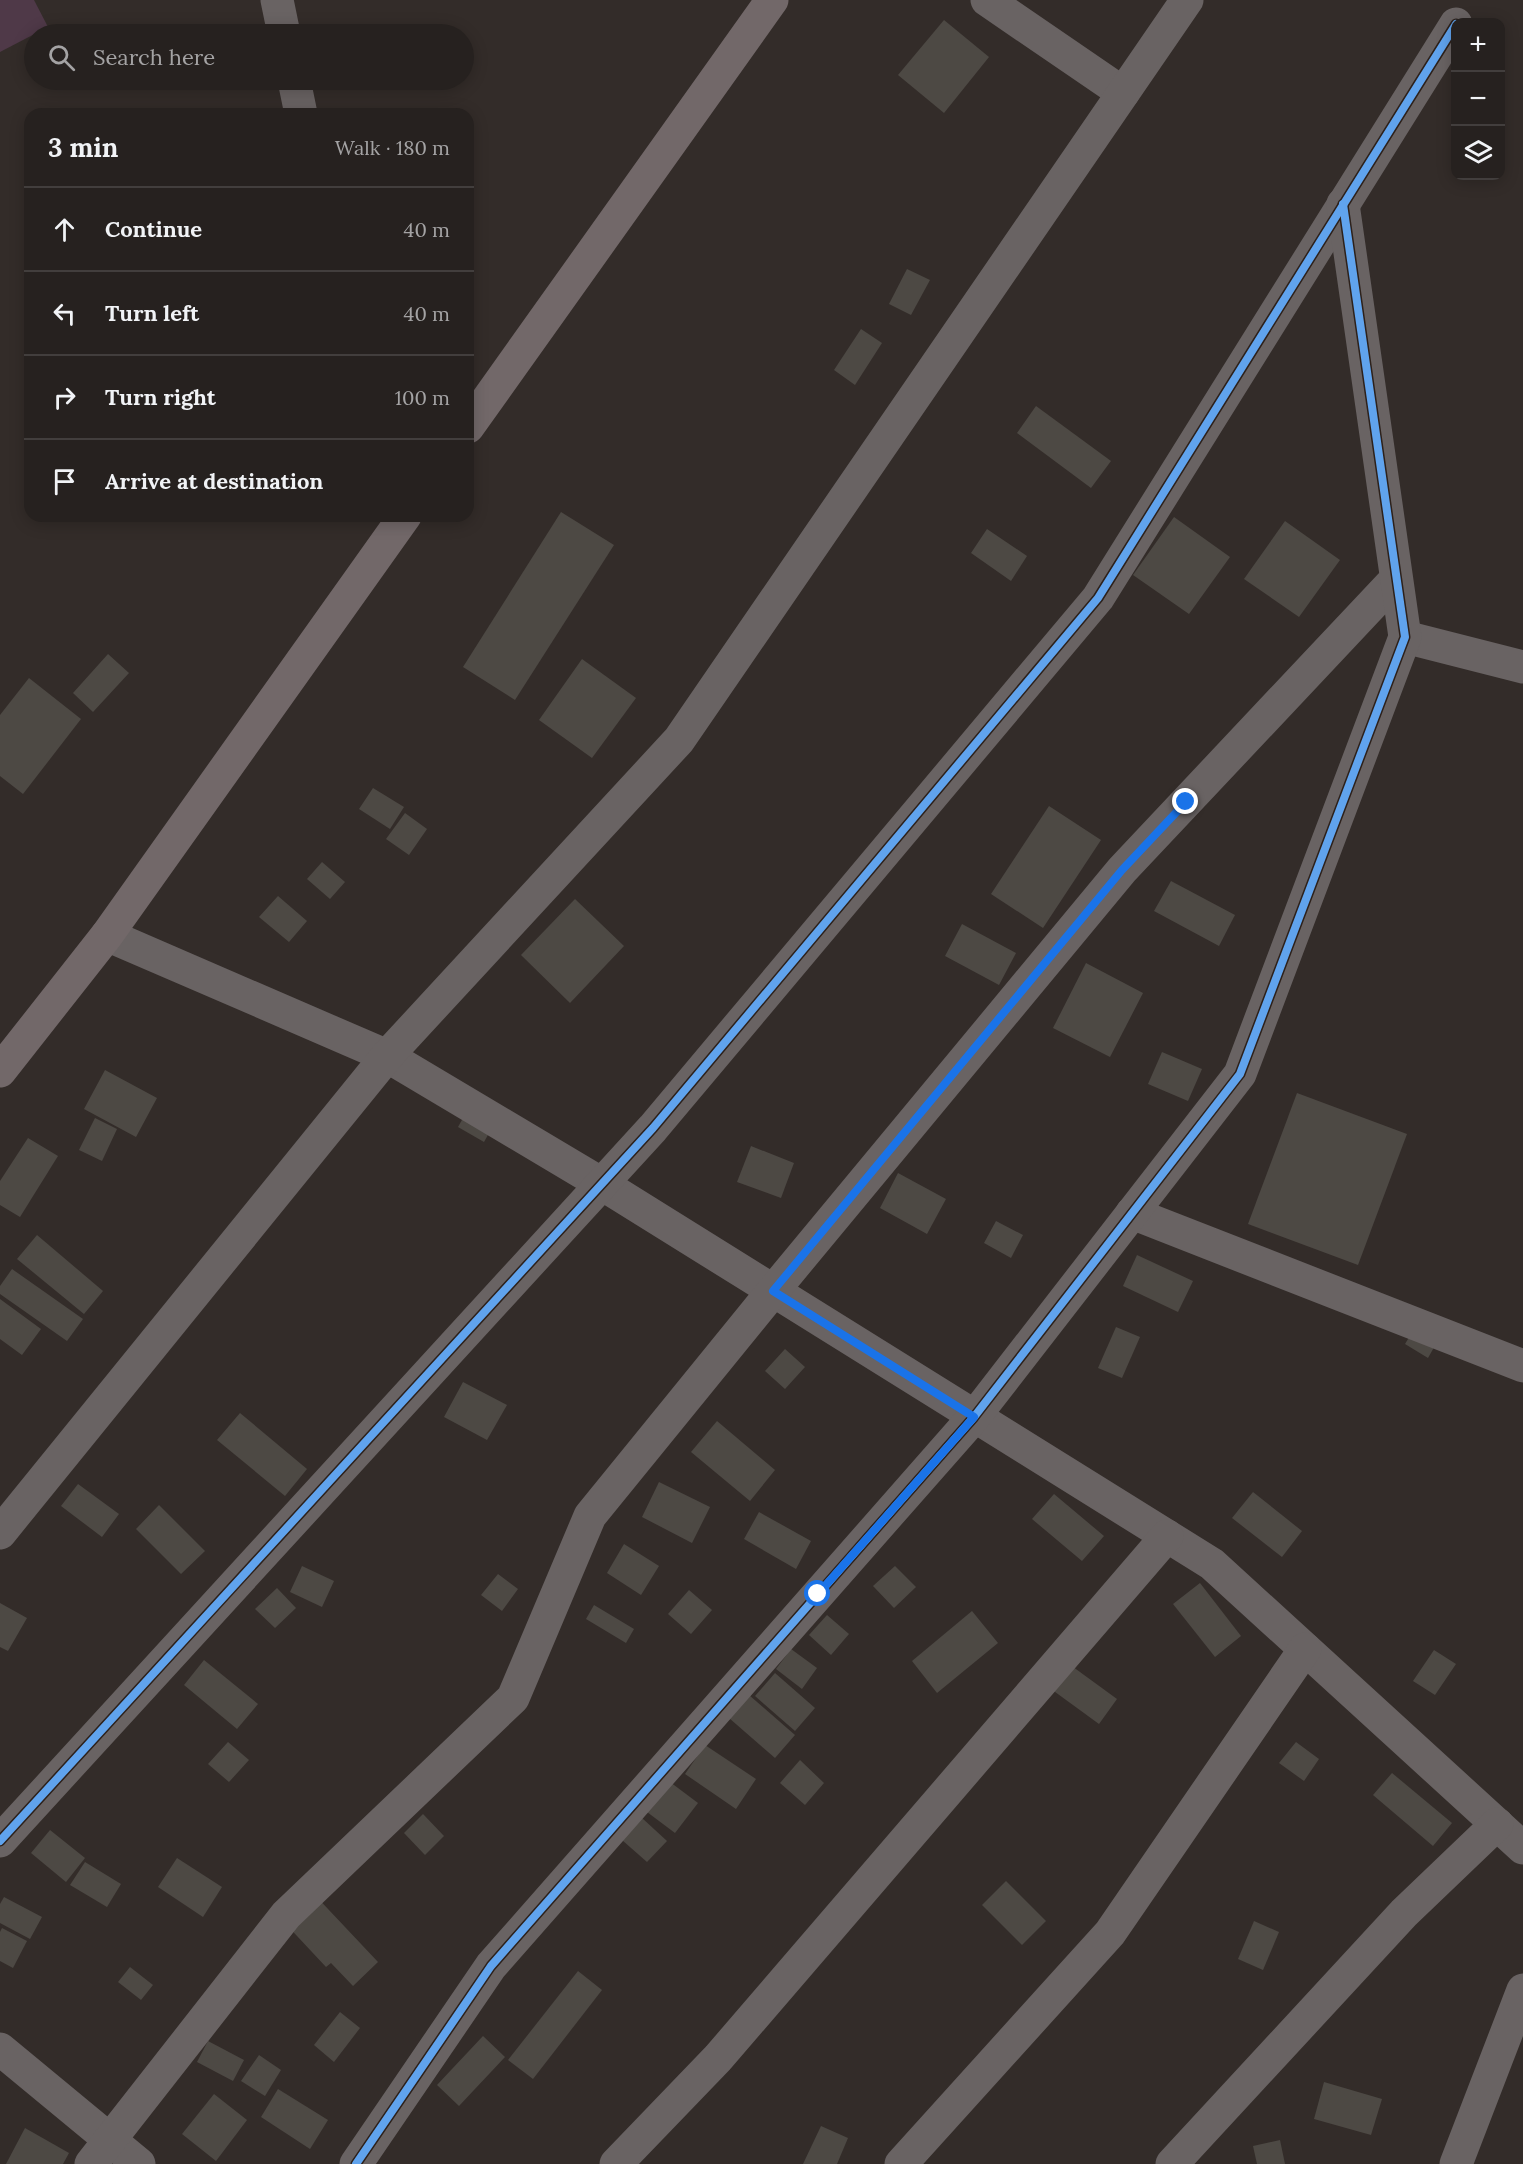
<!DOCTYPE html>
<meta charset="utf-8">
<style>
:root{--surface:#26211f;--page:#2e2928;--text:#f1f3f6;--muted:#a4a3a4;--line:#423e3d}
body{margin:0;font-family:Lora,serif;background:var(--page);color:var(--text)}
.controls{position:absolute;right:18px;top:18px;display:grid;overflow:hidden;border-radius:12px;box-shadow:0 3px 15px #0003}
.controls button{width:54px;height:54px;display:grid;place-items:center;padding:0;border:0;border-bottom:2px solid var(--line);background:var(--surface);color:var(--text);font:30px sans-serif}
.stop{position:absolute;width:18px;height:18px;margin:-14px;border:4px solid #1a73e8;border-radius:50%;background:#fff}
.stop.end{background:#1a73e8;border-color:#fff;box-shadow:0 2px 6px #0008}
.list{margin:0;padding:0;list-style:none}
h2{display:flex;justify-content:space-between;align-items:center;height:78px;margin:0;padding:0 24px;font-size:26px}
h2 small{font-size:20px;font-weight:400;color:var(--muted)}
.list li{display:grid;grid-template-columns:39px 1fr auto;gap:18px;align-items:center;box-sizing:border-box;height:84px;padding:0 24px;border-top:2px solid var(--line)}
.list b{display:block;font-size:22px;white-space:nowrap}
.list em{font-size:20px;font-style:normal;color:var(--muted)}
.icon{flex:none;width:33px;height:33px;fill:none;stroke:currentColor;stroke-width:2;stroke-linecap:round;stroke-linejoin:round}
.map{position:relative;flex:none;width:1523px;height:2164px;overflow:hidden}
.search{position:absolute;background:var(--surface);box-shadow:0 3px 15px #0003;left:24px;top:24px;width:450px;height:66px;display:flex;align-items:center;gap:15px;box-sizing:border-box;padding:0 21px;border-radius:33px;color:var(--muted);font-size:22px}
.panel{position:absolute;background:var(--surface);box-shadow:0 3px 15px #0003;left:24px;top:108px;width:450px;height:414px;border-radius:18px}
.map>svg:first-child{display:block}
</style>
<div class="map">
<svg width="1523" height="2164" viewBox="0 0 1523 2164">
<rect width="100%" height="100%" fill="#332c29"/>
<!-- water -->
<polygon fill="#4f3948" points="0,0 34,0 48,27 0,52"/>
<!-- building -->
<g fill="#4d4944">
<polygon points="944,20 989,57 944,113 898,75"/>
<polygon points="907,269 930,280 911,315 889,304"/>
<polygon points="861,329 882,343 855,385 834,370"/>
<polygon points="1036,406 1111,461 1091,488 1017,433"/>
<polygon points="561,512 614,545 515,700 463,667"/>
<polygon points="1174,517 1230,557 1189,614 1133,575"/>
<polygon points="1285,521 1340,560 1299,617 1244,579"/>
<polygon points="987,529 1027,556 1011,581 971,553"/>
<polygon points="108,654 129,673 93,712 73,693"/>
<polygon points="582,659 636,698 592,758 539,720"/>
<polygon points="29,678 81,719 23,794 0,776 0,715"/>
<polygon points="373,788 404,807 390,829 359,809"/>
<polygon points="1049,806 1101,840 1043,928 991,894"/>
<polygon points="405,813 427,829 409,855 386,839"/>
<polygon points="322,862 345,882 330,899 307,879"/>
<polygon points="1171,881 1235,915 1219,946 1154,911"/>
<polygon points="278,896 307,921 289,942 259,917"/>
<polygon points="575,899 624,946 570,1003 521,955"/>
<polygon points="962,924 1016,953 999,985 945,956"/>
<polygon points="1086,963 1143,993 1110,1057 1053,1028"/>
<polygon points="1162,1052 1202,1069 1188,1101 1148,1084"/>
<polygon points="105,1070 157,1098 136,1137 84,1109"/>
<polygon points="1297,1093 1407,1134 1358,1265 1248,1224"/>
<polygon points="472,1102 498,1117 484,1142 458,1127"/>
<polygon points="95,1118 117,1129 102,1161 79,1150"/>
<polygon points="28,1138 58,1156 20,1217 0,1205 0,1181"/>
<polygon points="751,1146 794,1163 781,1198 737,1182"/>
<polygon points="898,1173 946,1199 927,1234 880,1208"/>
<polygon points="996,1221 1023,1235 1011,1258 984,1243"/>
<polygon points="37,1235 103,1291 84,1314 17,1259"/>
<polygon points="1137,1255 1193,1281 1178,1312 1123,1286"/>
<polygon points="12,1269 83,1319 67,1341 0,1294 0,1286"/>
<polygon points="0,1299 41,1329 22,1355 0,1339"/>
<polygon points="1419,1321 1441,1335 1428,1358 1405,1344"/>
<polygon points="1116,1327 1140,1337 1122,1378 1098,1368"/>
<polygon points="785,1349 805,1367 785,1389 765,1371"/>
<polygon points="463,1382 507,1405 487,1440 444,1417"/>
<polygon points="240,1413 307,1469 285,1496 217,1440"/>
<polygon points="717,1421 775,1470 750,1501 691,1452"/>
<polygon points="659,1482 710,1507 692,1543 642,1517"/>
<polygon points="78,1484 119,1514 102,1537 61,1506"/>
<polygon points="1253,1492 1302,1531 1282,1557 1232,1518"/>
<polygon points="1054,1494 1104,1536 1082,1561 1032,1519"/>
<polygon points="159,1505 205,1551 181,1574 136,1529"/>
<polygon points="759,1512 811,1541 796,1569 744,1539"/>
<polygon points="624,1544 659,1566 641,1595 607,1573"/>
<polygon points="302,1566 334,1581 322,1607 290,1592"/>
<polygon points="895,1566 916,1587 894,1608 873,1586"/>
<polygon points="498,1574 518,1589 502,1611 481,1595"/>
<polygon points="1200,1583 1241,1636 1215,1657 1173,1604"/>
<polygon points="277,1588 296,1608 275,1628 255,1609"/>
<polygon points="689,1590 712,1610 691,1634 668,1614"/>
<polygon points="0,1603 27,1618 8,1651 0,1647"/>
<polygon points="594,1605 634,1629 626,1643 586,1619"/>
<polygon points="972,1611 998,1643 937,1693 912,1661"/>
<polygon points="827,1615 849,1634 831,1655 809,1635"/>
<polygon points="791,1649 817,1668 802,1689 776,1669"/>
<polygon points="1434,1650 1456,1664 1435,1695 1413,1681"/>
<polygon points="204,1660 258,1704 237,1729 184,1685"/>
<polygon points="1069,1664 1117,1699 1099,1724 1051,1689"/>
<polygon points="775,1673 815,1708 795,1731 755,1696"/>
<polygon points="749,1695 795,1735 775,1758 729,1718"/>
<polygon points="228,1742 249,1760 229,1782 208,1764"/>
<polygon points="1296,1742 1319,1759 1304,1781 1279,1763"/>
<polygon points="705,1745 756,1779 736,1809 685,1774"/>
<polygon points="800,1760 824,1783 805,1805 780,1783"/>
<polygon points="1392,1773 1452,1823 1433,1846 1373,1795"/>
<polygon points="670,1782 698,1803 675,1833 647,1812"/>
<polygon points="423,1814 444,1836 425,1855 404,1833"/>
<polygon points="642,1818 667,1841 647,1862 622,1840"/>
<polygon points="50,1830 85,1858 66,1882 31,1853"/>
<polygon points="177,1858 222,1887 203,1917 158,1887"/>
<polygon points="85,1862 121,1884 107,1907 70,1885"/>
<polygon points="1006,1881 1046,1921 1022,1945 982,1905"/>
<polygon points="312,1892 378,1962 353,1986 331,1963 326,1967 283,1921"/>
<polygon points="4,1897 42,1917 30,1939 0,1923 0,1904"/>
<polygon points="1254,1921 1279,1932 1263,1970 1238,1959"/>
<polygon points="2,1928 27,1941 13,1968 0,1961 0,1932"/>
<polygon points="130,1967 153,1985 141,2000 118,1982"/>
<polygon points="578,1971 602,1990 533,2079 508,2060"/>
<polygon points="340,2012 360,2028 334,2062 314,2045"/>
<polygon points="483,2036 505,2057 459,2106 437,2085"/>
<polygon points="208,2041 244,2060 233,2081 197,2062"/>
<polygon points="259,2055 281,2070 265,2096 241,2081"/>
<polygon points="1324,2082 1382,2099 1371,2135 1314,2119"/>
<polygon points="278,2089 328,2120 310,2149 261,2117"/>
<polygon points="214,2094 247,2120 216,2161 182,2134"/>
<polygon points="821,2126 848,2138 837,2164 803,2164"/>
<polygon points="25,2128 69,2153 63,2164 6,2164"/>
<polygon points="1280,2140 1285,2164 1257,2164 1253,2146"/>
</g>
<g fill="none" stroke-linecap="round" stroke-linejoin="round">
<!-- street -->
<g stroke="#696363" stroke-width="33">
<polyline points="277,0 284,34"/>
<polyline points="987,0 1123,93"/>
<polyline points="294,80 301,114"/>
<polyline points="1405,637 1523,667"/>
<polyline points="107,935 387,1056 602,1184 1212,1564 1523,1848"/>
<polyline points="1132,1213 1523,1366"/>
<polyline points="0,1533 387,1056 679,740 1187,0"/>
<polyline points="0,1841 653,1128 1098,598 1456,24"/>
<polyline points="0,2049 139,2164"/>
<polyline points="91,2164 286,1915 513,1698 590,1516 773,1291 1122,870 1396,579"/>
<polyline points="356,2164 491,1966 974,1417 1240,1074 1405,637 1343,204"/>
<polyline points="616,2164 718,2058 1167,1536"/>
<polyline points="901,2164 1110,1933 1305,1649"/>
<polyline points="1172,2164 1404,1913 1497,1824"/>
<polyline points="1456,2164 1523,1990"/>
</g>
<!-- highway -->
<g stroke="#726869" stroke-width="33">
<polyline points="468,427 772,0"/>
<polyline points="0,1071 107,935 405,516"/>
</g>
<!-- cycleway casing -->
<g stroke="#2d211b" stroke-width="11">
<g id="cycleway">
<polyline points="0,1841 653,1128 1098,598 1456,24"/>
<polyline points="356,2164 491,1966 974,1417 1240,1074 1405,637 1343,204"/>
</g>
</g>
<!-- cycleway -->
<use href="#cycleway" stroke="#60a3ed" stroke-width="8"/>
</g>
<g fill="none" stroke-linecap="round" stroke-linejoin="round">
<!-- route -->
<polyline stroke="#1a73e8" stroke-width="8" points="818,1594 974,1417 773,1291 1122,870 1186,802"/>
</g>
</svg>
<div class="controls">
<button>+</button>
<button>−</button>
<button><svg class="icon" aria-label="layers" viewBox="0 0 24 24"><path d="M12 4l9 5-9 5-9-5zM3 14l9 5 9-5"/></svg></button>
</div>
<div class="stop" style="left:818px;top:1594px"></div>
<div class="stop end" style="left:1186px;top:802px"></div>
<div class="search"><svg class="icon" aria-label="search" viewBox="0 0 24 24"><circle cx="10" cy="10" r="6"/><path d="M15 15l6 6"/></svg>Search here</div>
<section class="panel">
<h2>3 min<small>Walk · 180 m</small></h2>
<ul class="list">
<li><svg class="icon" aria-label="ahead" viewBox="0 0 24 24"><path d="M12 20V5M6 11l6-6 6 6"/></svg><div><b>Continue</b></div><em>40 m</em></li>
<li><svg class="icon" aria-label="left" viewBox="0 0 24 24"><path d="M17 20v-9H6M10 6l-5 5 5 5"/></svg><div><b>Turn left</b></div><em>40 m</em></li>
<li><svg class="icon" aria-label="right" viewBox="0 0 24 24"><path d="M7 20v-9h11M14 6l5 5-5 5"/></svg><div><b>Turn right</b></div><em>100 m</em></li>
<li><svg class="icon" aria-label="arrive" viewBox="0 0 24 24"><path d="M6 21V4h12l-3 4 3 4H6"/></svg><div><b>Arrive at destination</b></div></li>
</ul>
</section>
</div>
